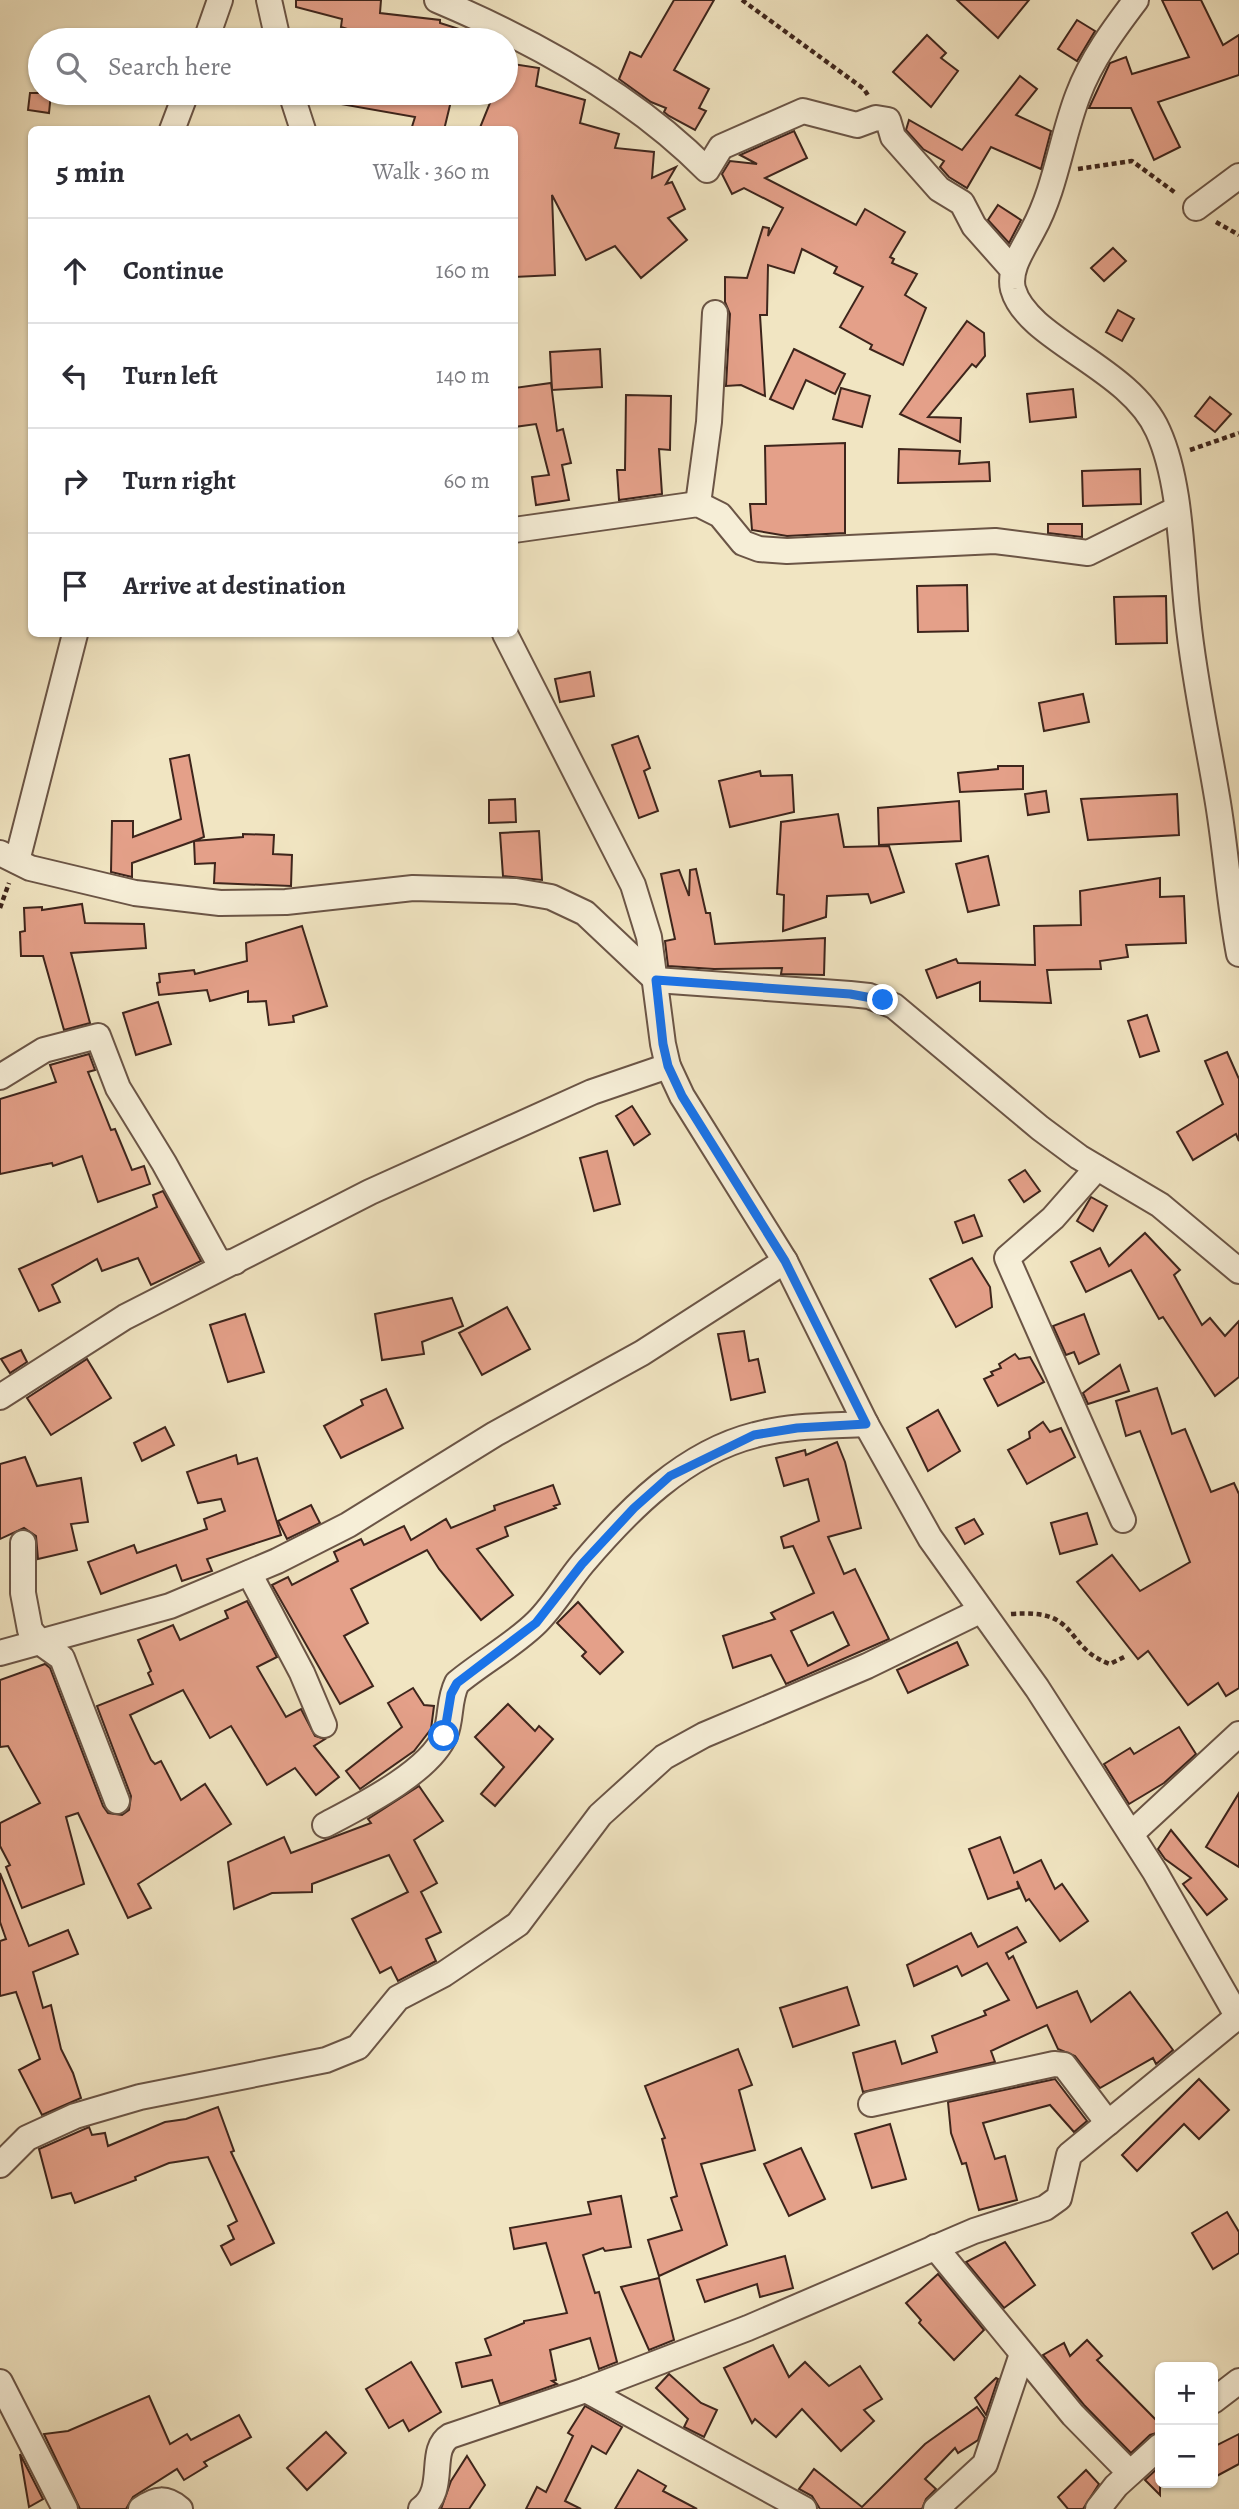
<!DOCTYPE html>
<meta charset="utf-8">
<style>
:root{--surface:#fff;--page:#f2f2f3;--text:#2b2b33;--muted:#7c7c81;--line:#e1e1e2}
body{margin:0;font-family:Alegreya,serif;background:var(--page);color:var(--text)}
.controls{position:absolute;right:21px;bottom:21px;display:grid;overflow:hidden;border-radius:10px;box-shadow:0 2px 5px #0004}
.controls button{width:63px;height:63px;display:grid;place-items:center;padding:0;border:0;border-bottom:2px solid var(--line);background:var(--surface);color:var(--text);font:35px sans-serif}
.stop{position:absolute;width:21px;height:21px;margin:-16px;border:5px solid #1a73e8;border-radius:50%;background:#fff}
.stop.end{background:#1a73e8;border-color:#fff;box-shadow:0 2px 7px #0008}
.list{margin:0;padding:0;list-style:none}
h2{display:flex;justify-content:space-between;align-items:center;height:91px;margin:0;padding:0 28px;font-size:30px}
h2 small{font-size:23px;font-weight:400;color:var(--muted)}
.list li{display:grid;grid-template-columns:46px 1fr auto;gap:21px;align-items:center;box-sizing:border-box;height:105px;padding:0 28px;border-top:2px solid var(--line)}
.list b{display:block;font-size:26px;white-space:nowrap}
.list em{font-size:23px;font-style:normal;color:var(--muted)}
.icon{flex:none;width:38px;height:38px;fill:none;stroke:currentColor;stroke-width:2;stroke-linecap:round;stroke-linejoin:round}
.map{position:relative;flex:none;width:1239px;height:2509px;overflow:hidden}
.search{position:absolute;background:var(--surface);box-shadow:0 2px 5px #0004;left:28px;top:28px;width:490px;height:77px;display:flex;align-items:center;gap:18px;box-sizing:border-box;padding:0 24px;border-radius:38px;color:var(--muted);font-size:26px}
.panel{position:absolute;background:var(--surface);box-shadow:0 2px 5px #0004;left:28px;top:126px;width:490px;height:511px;border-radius:10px}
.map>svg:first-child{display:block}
</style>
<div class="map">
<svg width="1239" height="2509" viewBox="0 0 1239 2509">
<rect width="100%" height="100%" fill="#f1e5c2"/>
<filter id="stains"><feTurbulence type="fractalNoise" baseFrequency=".00286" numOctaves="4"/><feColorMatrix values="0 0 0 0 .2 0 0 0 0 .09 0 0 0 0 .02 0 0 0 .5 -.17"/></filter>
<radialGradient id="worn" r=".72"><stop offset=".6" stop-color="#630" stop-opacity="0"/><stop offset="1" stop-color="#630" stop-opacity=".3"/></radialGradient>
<!-- building -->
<g fill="#e4a089" stroke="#3e251c" stroke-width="2" fill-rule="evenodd">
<polygon points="296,0 381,0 380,13 440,20 440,23 478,35 478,40 402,40 403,35 360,33 341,27 342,19 296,7"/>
<polygon points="674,0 714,0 674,70 709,89 699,108 706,111 695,130 669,116 664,112 666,108 651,102 619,79 630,52 641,57"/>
<polygon points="957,0 1029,0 998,38"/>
<polygon points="1162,0 1201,0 1223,45 1239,35 1239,75 1158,102 1180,147 1154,160 1131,108 1089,108 1110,63 1126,57 1132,74 1189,57"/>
<polygon points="1077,20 1095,31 1077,61 1058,49"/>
<polygon points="927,35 946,53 941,58 958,71 931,107 893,72"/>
<polygon points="506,63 539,68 536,86 585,100 580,123 619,134 615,148 654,152 652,178 676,167 666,184 672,182 685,209 668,218 687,240 641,278 615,246 586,260 552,195 555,275 514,277 514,130 479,130 494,93 506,93"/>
<polygon points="1020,76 1037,89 1016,115 1051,131 1041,169 991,147 967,188 949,177 940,167 944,161 923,149 906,130 909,120 962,150"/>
<polygon points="30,93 51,93 49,113 28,110"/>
<polygon points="336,93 414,93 451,101 444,130 411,130 415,117 335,103"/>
<polygon points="794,131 807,158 765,178 856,225 865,209 905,232 890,257 894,259 892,263 917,274 905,295 926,308 903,365 870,349 872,345 840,327 863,287 834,273 837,267 802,249 794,273 768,265 767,315 760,315 765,396 741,385 726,386 730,314 725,302 725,277 747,278 763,227 769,228 768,236 783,208 744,188 732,194 722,174 730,161 757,164 740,155"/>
<polygon points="998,205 1021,220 1009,243 988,220"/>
<polygon points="1113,248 1126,261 1104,281 1091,268"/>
<polygon points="1118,310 1134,319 1122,341 1106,332"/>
<polygon points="967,321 984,333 985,356 976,367 972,364 928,417 961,418 960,442 900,414"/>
<polygon points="600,349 602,387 552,390 550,352"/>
<polygon points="794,349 845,374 835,394 806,380 793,409 770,399"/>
<polygon points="551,383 557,431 563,429 571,463 562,465 569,500 536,505 532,477 549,475 536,424 514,427 514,388"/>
<polygon points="841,388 870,396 862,427 833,419"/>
<polygon points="1073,389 1076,417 1030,422 1027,394"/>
<polygon points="626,395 671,396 670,450 659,449 662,494 619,500 617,470 625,470"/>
<polygon points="1210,397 1231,414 1215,432 1195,416"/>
<polygon points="845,443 845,533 787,536 752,530 750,504 766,504 765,446"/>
<polygon points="899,449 960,451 959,464 989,462 990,481 898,483"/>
<polygon points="1140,469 1141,504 1083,506 1082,471"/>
<polygon points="1048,524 1082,524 1082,537 1048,533"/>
<polygon points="967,585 968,631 918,632 917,586"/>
<polygon points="1166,596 1167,643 1116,644 1114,597"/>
<polygon points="590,672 594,696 560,702 555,679"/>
<polygon points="1083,694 1089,722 1044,731 1039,703"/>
<polygon points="638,736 650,768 644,771 658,811 639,818 612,745"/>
<polygon points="189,755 204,837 194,841 243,837 243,834 274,835 273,854 292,855 291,886 214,883 215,863 195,864 194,841 132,863 132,877 111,872 112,821 133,821 133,837 181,819 170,759"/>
<polygon points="998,766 1023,766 1023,789 960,792 958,773 998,769"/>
<polygon points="760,771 761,776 792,775 794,812 730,827 719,781"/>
<polygon points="1046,791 1049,812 1028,815 1025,794"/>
<polygon points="1177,794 1179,835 1088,840 1081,799"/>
<polygon points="515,799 516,822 489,823 489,800"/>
<polygon points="959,801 961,841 879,845 878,808"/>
<polygon points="838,814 844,847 889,846 904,892 871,903 868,894 827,896 826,917 783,931 784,895 777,894 781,822"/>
<polygon points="539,831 542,880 503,876 500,833"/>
<polygon points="988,856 999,905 968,912 956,864"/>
<polygon points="696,869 706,913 710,913 715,944 825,938 824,975 781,974 782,968 714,969 668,966 665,941 675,939 661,874 679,870 689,896 690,870"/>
<polygon points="1160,878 1160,897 1184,896 1186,943 1126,945 1128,957 1100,961 1101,969 1047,970 1051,1003 980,1001 980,982 937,998 926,970 956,959 958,963 1035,965 1034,926 1081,925 1080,891"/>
<polygon points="82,904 85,923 144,924 146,948 71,953 90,1023 64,1030 43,956 21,956 20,932 25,931 24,908 42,907 42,910"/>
<polygon points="302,926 327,1006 293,1016 294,1022 269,1025 266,1001 248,1002 248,991 210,1001 207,990 159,995 157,983 160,982 159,974 194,970 195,974 247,961 246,943"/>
<polygon points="158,1002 171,1044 136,1055 123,1013"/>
<polygon points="1147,1015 1159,1051 1140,1057 1128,1021"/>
<polygon points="1227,1052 1239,1079 1239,1141 1236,1134 1193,1160 1177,1132 1223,1104 1205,1061"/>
<polygon points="89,1054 95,1070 88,1072 111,1130 115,1129 132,1170 144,1166 150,1184 98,1202 82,1156 53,1166 52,1163 0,1174 0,1099 56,1082 50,1065"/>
<polygon points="632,1106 650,1134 634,1145 616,1116"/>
<polygon points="607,1151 620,1204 594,1211 580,1158"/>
<polygon points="1025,1170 1040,1191 1024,1202 1009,1180"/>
<polygon points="163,1191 201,1261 151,1285 138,1258 102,1271 97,1259 52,1285 60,1302 39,1311 19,1269 157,1207 153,1195"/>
<polygon points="1091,1197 1107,1206 1093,1231 1077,1221"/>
<polygon points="974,1215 982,1236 963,1243 955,1222"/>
<polygon points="1145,1233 1180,1270 1174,1275 1202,1325 1210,1318 1225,1336 1239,1321 1239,1377 1215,1396 1163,1317 1159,1319 1131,1270 1086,1292 1071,1262 1100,1248 1109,1266"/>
<polygon points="972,1258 990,1287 992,1307 956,1327 930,1279"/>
<polygon points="452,1298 463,1326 422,1342 424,1354 382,1360 375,1314"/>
<polygon points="507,1307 530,1349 482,1375 459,1333"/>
<polygon points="245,1314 264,1372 228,1382 210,1325"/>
<polygon points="1084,1314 1099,1354 1079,1364 1074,1352 1066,1355 1053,1326"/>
<polygon points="744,1331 749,1361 758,1359 765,1392 731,1400 718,1334"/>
<polygon points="21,1350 27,1362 10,1373 1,1359"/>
<polygon points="1015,1354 1019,1359 1030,1357 1044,1382 998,1406 984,1379 993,1375 991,1372 1001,1368 999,1364"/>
<polygon points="87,1359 111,1398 51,1435 27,1398"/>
<polygon points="1120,1365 1129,1391 1088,1404 1083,1393"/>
<polygon points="1157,1388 1172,1434 1185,1429 1211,1492 1234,1483 1239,1494 1239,1688 1226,1696 1218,1683 1188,1705 1148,1651 1138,1659 1077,1582 1112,1555 1140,1591 1190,1562 1140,1431 1126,1436 1116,1401"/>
<polygon points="386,1389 403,1428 341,1458 324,1426 363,1405 361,1400"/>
<polygon points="938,1410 960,1451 928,1471 907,1428"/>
<polygon points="1043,1422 1050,1432 1061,1428 1075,1457 1027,1484 1008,1450 1030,1438 1029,1432"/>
<polygon points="165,1427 174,1445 142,1461 134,1443"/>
<path d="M837 1442 845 1462 861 1528 828 1537 844 1574 855 1569 889 1639 786 1684 771 1655 733 1668 723 1636 775 1619 771 1613 814 1593 793 1546 784 1548 781 1537 819 1521 808 1479 784 1486 776 1458 805 1450 806 1455ZM833 1612 849 1645 808 1666 791 1631Z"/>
<polygon points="236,1455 238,1464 257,1458 281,1535 207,1559 212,1571 182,1581 176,1565 101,1594 88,1562 134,1545 137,1553 207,1529 204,1519 225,1511 221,1499 198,1503 187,1472"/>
<polygon points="25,1457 37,1486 81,1478 88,1522 71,1524 77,1550 38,1559 36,1536 24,1528 0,1539 0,1464"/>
<polygon points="553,1485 560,1504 554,1506 556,1508 505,1527 508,1536 477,1549 513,1595 481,1620 439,1569 427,1550 351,1589 368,1623 344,1636 373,1686 340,1704 272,1585 288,1577 292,1585 338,1561 334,1552 361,1539 364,1545 404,1526 411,1540 446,1519 451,1528 495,1510 494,1506"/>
<polygon points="311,1505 320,1523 287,1539 278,1521"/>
<polygon points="1087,1513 1097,1544 1060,1554 1051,1523"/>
<polygon points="974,1519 983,1534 965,1544 956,1528"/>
<polygon points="247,1601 277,1657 257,1667 286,1717 301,1709 315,1736 325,1739 314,1746 339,1777 316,1795 295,1768 267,1785 231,1726 210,1738 183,1690 130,1715 151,1760 155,1764 161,1761 181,1800 205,1784 231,1824 138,1884 151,1908 128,1918 78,1813 66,1817 84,1884 22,1908 6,1867 10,1865 0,1846 0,1823 40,1803 8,1746 0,1747 0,1680 45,1664 50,1668 103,1806 108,1813 122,1815 129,1810 131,1796 97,1706 153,1684 148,1673 151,1671 138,1640 173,1625 180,1640 228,1618 225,1611"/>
<polygon points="578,1602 623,1652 600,1674 582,1656 586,1652 557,1623"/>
<polygon points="957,1642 968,1665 908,1693 897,1670"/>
<polygon points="413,1688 424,1705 434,1706 431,1729 414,1751 360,1789 346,1771 402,1727 388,1703"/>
<polygon points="508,1704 535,1731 539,1726 553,1739 495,1806 481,1794 504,1767 475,1737"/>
<polygon points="1179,1727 1196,1754 1164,1783 1129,1804 1104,1764 1130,1748 1134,1754"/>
<polygon points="419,1786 443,1821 414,1840 437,1883 421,1892 441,1932 426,1939 436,1961 398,1981 391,1967 380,1973 352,1919 408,1892 389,1855 312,1884 312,1892 272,1893 234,1909 228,1862 284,1837 291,1853 371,1823 368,1819"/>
<polygon points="1239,1793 1239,1867 1206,1847"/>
<polygon points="1171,1830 1227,1899 1207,1915 1183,1884 1191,1878 1165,1859 1158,1849"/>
<polygon points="1000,1837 1014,1873 1041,1860 1055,1889 1062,1884 1088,1921 1060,1941 1029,1899 1026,1901 1017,1881 1019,1888 988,1899 969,1849"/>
<polygon points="0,1873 29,1946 68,1930 78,1954 33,1972 43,2008 51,2005 61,2049 73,2073 81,2098 42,2115 19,2070 40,2059 16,1992 0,1996 0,1941 6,1939 0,1922"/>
<polygon points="1017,1927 1026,1942 1006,1953 1009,1959 1013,1956 1037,2008 1077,1991 1091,2022 1130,1992 1173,2050 1156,2064 1153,2058 1100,2088 1075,2056 1058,2049 1047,2025 991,2051 995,2062 863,2092 853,2053 895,2041 902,2064 937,2052 932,2036 986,2015 984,2011 1009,2000 987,1963 962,1976 957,1966 914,1986 907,1965 971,1933 978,1947"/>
<polygon points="847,1987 859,2025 793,2047 780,2008"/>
<polygon points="738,2049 752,2085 739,2090 755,2150 701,2164 727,2245 659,2276 648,2240 682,2230 671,2198 677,2196 662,2139 665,2138 645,2086"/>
<polygon points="1055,2079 1087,2121 1074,2132 1050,2105 983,2123 995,2159 1005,2156 1017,2200 979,2210 966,2163 962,2164 951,2133 948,2102"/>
<polygon points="1199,2079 1229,2110 1199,2139 1184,2124 1137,2171 1122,2155"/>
<polygon points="218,2107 234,2151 231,2152 274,2243 231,2265 221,2246 234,2239 228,2226 237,2221 208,2157 169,2163 135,2177 136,2180 75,2203 71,2193 52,2198 39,2149 89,2127 92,2135 105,2133 108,2146 165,2122 186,2119"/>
<polygon points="890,2124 906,2179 872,2188 855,2134"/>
<polygon points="801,2148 825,2199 789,2216 764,2164"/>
<polygon points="621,2196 631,2247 605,2251 603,2248 583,2255 595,2293 599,2292 617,2362 599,2369 590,2338 550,2350 556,2380 552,2381 557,2384 500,2404 492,2380 462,2387 456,2363 491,2355 485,2339 524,2323 524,2321 567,2313 546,2243 514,2249 510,2228 591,2214 588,2202"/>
<polygon points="1227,2212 1239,2232 1239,2253 1213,2269 1192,2233"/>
<polygon points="1005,2242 1035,2285 1004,2308 966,2262"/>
<polygon points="785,2256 793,2288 760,2297 757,2284 705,2302 697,2280"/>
<polygon points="938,2274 984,2330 954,2360 919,2323 921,2320 906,2303"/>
<polygon points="659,2278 674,2340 649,2350 621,2287"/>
<polygon points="1087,2340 1102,2356 1097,2360 1160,2424 1160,2432 1150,2435 1131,2453 1084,2405 1043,2355 1064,2343 1070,2356"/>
<polygon points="773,2345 789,2377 805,2362 829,2386 860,2366 882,2399 864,2410 874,2421 841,2451 802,2409 776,2437 755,2419 752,2423 724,2368"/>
<polygon points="411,2362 441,2412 409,2431 403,2420 389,2428 366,2389"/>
<polygon points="669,2374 701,2403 717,2410 704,2437 684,2427 688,2419 656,2388"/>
<polygon points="996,2378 998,2379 986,2415 975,2398"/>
<polygon points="149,2396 170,2444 187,2434 191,2440 239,2415 251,2437 204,2462 207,2466 184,2480 177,2469 133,2497 126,2509 80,2509 44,2434 68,2431"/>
<polygon points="585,2406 622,2427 606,2454 592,2446 565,2501 581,2509 526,2509 537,2487 546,2492 573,2436 568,2433"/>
<polygon points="977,2407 985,2418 978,2440 958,2453 955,2448 925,2479 936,2489 926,2499 922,2509 820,2509 812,2496 799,2489 814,2469 862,2507 925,2444"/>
<polygon points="326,2432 346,2453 307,2490 287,2468"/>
<polygon points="1239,2434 1239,2464 1213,2478 1213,2447"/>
<polygon points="20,2454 43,2499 29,2507"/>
<polygon points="467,2456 485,2485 469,2509 441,2509 451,2481"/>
<polygon points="1160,2466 1160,2495 1145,2480"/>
<polygon points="638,2470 666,2486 663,2491 697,2509 615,2509"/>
<polygon points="1086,2470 1099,2484 1083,2509 1068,2509 1058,2497"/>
</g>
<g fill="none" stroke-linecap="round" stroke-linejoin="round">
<!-- street casing -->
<g stroke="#6b5546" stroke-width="28">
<g id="street">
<polyline points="269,0 278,40"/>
<path d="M437 0C534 41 633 95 707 170L721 147 803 111 857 125 876 118 888 120 893 137 939 189 962 203 974 226 1013 270"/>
<path d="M1136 0C1114 29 1091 60 1078 95 1061 139 1056 188 1033 230 1024 248 1008 269 1013 289 1027 340 1130 367 1158 431 1182 484 1181 561 1188 619 1194 679 1207 737 1217 797 1226 849 1229 902 1239 954"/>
<polyline points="206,40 220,0"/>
<polyline points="291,93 303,130"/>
<polyline points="172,130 186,93"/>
<polyline points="1196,208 1239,176"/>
<polyline points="698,504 709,422 715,313"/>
<polyline points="514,530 698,504 720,515 743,543 759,549 787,551 995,541 1088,553 1177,509"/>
<polyline points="505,634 633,885 649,937 663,1044 668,1066 682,1096 785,1261 866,1424 930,1538 1037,1688 1093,1775 1155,1872 1239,2019"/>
<polyline points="0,853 30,868 135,893 220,903 286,902 413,888 516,891 551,897 585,913 656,980 850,994 869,996 894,1006 1040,1128 1079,1157 1160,1205 1239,1271"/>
<polyline points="17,861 75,634"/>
<polyline points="0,1077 44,1050 98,1036 118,1088 164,1163 219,1263 235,1262"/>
<polyline points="1097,1168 1053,1218 1007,1258 1123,1520"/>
<polyline points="0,1397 125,1317 370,1192 592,1092 668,1066"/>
<polyline points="23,1543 23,1593 30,1630 41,1643 62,1658 117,1801"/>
<polyline points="249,1573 302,1673 324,1725"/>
<polyline points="0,1653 170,1606 277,1561 348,1525 495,1434 642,1353 785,1261"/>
<path d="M325 1825C359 1807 430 1772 445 1735 452 1718 448 1701 457 1683 482 1662 514 1645 537 1622 555 1604 567 1582 583 1563 629 1509 684 1453 755 1435 791 1425 829 1426 866 1424"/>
<polyline points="1131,1834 1239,1734"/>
<polyline points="871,2104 1054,2064 1064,2065 1108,2123"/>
<polyline points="0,2165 27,2138 75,2116 140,2097 326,2060 358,2047 398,1998 444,1974 518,1924 600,1815 664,1757 704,1735 867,1666 980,1611"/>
<polyline points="935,2247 1073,2415 1130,2473"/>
<polyline points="0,2382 65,2509"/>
<polyline points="586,2390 804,2509"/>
<polyline points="1213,2401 1239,2381"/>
<path d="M141 2509C156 2498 166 2497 180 2509"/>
<path d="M421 2509C448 2489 427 2450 450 2436L586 2390 748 2328 974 2231 1045 2208 1059 2198 1069 2155 1237 2017"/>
<polyline points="936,2509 985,2464 1022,2354"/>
<polyline points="1098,2509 1116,2486 1160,2446"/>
</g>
</g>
<!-- path -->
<g stroke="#3e251c" stroke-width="4.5" stroke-dasharray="5 3.5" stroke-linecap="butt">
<polyline points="742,0 864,89 869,97"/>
<polyline points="1078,169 1132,161 1177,194"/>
<polyline points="1216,222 1239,235"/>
<polyline points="1190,450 1239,433"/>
<polyline points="0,908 9,883"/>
<path d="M1011 1614C1082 1608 1062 1647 1110 1664L1126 1656"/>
</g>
<!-- street -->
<use href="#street" stroke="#f6eed7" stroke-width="24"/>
</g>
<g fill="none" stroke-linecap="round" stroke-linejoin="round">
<!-- route -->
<polyline stroke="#1a73e8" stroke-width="9" points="444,1736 451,1694 457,1683 536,1623 582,1564 634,1508 670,1476 754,1435 797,1428 866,1424 785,1261 682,1096 668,1066 663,1044 656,980 850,994 883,1000"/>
</g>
<rect width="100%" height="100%" filter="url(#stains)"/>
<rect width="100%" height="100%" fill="url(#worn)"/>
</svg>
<div class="controls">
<button>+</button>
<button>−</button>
</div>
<div class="stop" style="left:444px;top:1736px"></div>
<div class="stop end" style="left:883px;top:1000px"></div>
<div class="search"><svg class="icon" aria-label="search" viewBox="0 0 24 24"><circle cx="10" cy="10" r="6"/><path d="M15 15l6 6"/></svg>Search here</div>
<section class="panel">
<h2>5 min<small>Walk · 360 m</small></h2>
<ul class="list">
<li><svg class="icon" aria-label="ahead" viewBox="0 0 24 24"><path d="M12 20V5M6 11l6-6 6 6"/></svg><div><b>Continue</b></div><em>160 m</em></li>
<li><svg class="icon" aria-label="left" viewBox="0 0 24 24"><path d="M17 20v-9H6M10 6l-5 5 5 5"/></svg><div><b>Turn left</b></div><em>140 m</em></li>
<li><svg class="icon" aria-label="right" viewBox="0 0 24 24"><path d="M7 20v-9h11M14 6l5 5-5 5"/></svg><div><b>Turn right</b></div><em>60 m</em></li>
<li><svg class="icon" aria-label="arrive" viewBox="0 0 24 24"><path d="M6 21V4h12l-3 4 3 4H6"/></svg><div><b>Arrive at destination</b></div></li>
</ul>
</section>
</div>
